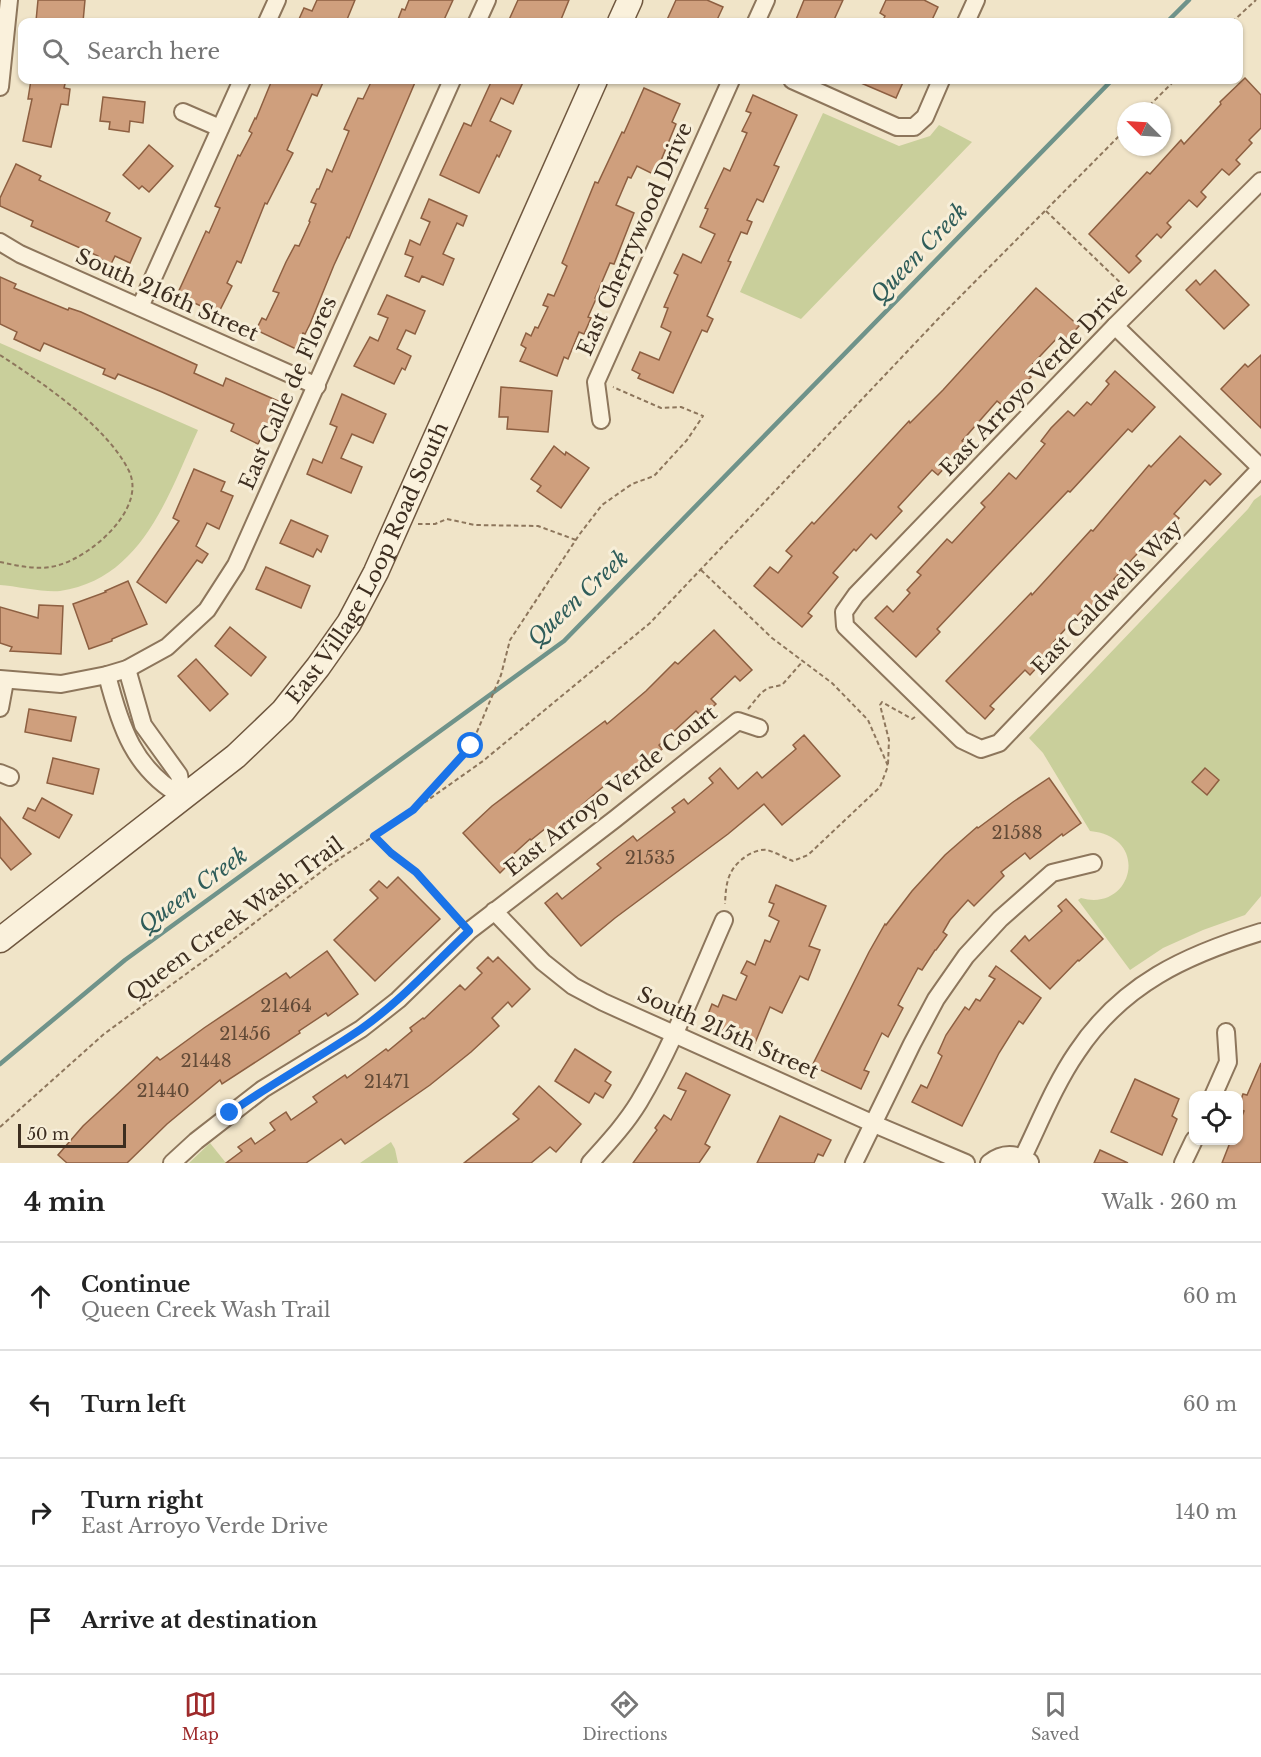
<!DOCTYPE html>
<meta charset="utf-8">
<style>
:root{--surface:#fff;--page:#f6f6f6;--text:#222;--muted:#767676;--line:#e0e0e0;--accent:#9e2a2b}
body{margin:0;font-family:"Libre Baskerville",serif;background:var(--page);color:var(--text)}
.controls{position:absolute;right:18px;bottom:18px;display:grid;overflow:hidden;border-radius:12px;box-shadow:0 2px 4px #0004}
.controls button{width:54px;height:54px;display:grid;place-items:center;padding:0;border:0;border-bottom:2px solid var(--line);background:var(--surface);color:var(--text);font:30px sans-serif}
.compass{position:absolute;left:1117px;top:102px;width:54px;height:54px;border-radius:50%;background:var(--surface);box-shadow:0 2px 4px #0004;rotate:294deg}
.scale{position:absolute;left:18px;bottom:15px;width:108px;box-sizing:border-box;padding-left:6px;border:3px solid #3d2e20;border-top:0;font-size:16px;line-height:21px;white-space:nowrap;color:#3d2e20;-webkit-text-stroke:4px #f7eed8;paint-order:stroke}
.stop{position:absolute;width:18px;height:18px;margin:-14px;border:4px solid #1a73e8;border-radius:50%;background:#fff}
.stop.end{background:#1a73e8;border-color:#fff;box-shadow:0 2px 6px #0008}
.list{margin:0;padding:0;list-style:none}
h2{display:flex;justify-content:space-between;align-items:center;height:78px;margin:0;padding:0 24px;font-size:26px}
h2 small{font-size:20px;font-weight:400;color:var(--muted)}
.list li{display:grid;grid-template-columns:39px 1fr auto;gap:18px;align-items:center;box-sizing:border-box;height:108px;padding:0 24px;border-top:2px solid var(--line)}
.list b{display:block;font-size:22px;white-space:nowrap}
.list p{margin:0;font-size:20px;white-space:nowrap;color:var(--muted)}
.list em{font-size:20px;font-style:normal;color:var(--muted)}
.icon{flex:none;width:33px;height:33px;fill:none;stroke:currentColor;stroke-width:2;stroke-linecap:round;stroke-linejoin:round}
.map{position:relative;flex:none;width:1261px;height:1163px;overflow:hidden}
.search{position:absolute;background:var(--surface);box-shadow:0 2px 4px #0004;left:18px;right:18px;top:18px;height:66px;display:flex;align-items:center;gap:15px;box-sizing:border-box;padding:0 21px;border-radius:12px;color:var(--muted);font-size:22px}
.sheet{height:510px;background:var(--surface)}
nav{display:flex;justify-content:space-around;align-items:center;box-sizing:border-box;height:84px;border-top:2px solid var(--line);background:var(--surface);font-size:16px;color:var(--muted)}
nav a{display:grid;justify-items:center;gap:3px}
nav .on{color:var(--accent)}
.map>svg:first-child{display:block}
</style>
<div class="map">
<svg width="1261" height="1163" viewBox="0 0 1261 1163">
<rect width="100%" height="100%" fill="#f0e4c8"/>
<!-- green -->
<g fill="#c9cf9b">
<polygon points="823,113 899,146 930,136 939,125 972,142 801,319 740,292"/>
<path d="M0 343 198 430C168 496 142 579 60 591 46 593 16 586 0 585Z"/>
<path d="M1261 495V896L1245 915 1203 930 1163 948 1130 970 1078 900 1081 898C1132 913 1152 837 1090 831L1043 753 1029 738 1248 509 1254 500Z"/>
<polygon points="391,1142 395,1149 398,1163 360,1163"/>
<polygon points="210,1143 226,1163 189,1163"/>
</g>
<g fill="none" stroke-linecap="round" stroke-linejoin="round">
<!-- stream -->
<g stroke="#6f938a" stroke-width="4.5">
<polyline points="1167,22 1189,0"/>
<polyline points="0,1064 125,960 564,641 1112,80"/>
</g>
</g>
<!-- building -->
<g fill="#cf9f7d" stroke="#8d5f41" stroke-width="1.5">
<polygon points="38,0 85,0 83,22 36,21"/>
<polygon points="317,0 355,0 346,22 306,22 299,19 304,8 312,11"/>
<polygon points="409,0 453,0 443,22 397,22 402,9 405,10"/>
<polygon points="518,0 569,0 560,22 508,22"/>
<polygon points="676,0 707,0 723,7 716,22 666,22"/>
<polygon points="804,0 843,0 833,22 795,22"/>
<polygon points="886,0 924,0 938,7 931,22 882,22 885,16 880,13"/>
<polygon points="1245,78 1261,95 1261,128 1249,140 1252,143 1236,160 1240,164 1229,175 1222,169 1201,192 1206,197 1197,207 1189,200 1167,223 1171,227 1161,238 1157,234 1136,256 1141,261 1129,273 1089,234 1147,172 1150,174 1181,140 1184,144 1221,104 1220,102"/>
<polygon points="31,80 66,80 64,88 70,89 68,105 61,104 51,147 23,141 32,99 28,99"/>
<polygon points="272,80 324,80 317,96 312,94 287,150 293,153 267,204 265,203 241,263 237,261 227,283 232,286 218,314 177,295 206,231 209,233 220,208 215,206 238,155 240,156 252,133 249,131 255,118 256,119"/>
<polygon points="372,80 416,80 349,238 347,237 334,265 310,324 305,334 303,333 296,349 256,330 262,318 266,320 279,293 273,291 286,262 295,245 299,246 310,222 309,221 316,204 311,202 317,189 319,189 327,169 332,172 349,131 344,129 358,98 363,99"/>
<polygon points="492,80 524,80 513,104 501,98 490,121 511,131 499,157 497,155 479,193 440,175 464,123 471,126"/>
<polygon points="854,80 904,80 896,98"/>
<polygon points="644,88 680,104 672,122 676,124 655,175 637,166 631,178 628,177 616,205 634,213 614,264 610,263 595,298 596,299 588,317 591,318 584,334 579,332 568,359 564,357 557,376 520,361 526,348 521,345 526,333 531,336 535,327 538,328 548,307 543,305 548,294 554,296 567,266 562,263 595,182 598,183 622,132 624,133"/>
<polygon points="753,95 797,115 774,165 779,167 763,202 757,199 747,220 752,222 747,234 741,232 728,261 731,262 707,316 713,319 707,332 702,330 673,393 638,378 640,374 632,370 640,352 659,360 671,332 661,327 668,308 664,307 678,275 674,273 683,254 701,263 715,234 700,227 708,209 705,208 724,168 730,171 747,133 742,131 751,113 746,111"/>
<polygon points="103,97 145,102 143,123 130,121 129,132 109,129 110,122 100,121"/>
<polygon points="149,145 173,166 149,192 142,186 139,189 123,175"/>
<polygon points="16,164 41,176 39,180 110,213 106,221 141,238 130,263 115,256 111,264 98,258 98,256 31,226 33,221 0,206 0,198"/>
<polygon points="429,199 467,216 463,226 457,223 443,254 454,259 443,285 422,276 419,282 405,276 413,257 405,254 410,240 420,245 430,222 421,218"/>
<polygon points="1215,270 1249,305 1224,329 1186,290 1196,280 1200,285"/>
<polygon points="0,277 16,284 14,288 68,310 69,308 81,312 197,365 194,373 223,386 226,378 278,401 258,444 231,431 234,424 162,392 118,374 115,379 103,374 105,369 44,343 40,351 14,339 17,332 0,324"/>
<polygon points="1036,288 1079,326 1066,341 1060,335 1025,372 1031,377 1003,406 997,401 962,441 966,444 938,475 932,470 898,507 902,511 876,539 871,534 856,551 854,549 833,573 838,577 808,613 812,616 802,627 754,586 770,567 778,573 792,556 786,551 812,522 814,524 909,421 910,423 943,390"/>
<polygon points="387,295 425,311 415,334 406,330 397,349 411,356 405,370 402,368 394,384 354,366 370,337 378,341 388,318 378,314"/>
<polygon points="1261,355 1261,428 1221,389 1245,364 1248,367"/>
<polygon points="1115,371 1155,407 1132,432 1128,429 1070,492 1068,491 1006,556 937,629 940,632 916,657 875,618 887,606 893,612 910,593 907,590 921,575 917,572 947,539 952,543 985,507 981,503 991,493 1009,473 1016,479 1045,444 1041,441 1051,428 1068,411 1074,416 1087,402 1091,405 1109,384 1106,381"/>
<polygon points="501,387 552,391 548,432 507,429 508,417 499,417"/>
<polygon points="342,394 386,414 373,443 352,434 341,458 362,467 351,493 307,474 313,459 322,463 337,427 330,424"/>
<polygon points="1180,436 1221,474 1210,485 1205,480 1174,514 1179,518 1152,548 1147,543 1114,579 1118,583 1090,612 1085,607 1052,644 1055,647 1040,664 1030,675 1025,670 990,706 994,709 985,719 946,681 1031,593 1032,595 1091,530 1093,531 1149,465 1151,467"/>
<polygon points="554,446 565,455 566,452 589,468 561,508 537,491 541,486 531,479"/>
<polygon points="194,469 225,482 221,491 233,496 219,529 207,523 196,546 208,554 202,563 197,560 166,603 137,582 179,521 173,518"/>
<polygon points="291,520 328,536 321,552 317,549 313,557 280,543"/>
<polygon points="266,567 310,586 301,608 256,589"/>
<polygon points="128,581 147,624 112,639 112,641 89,649 73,604 106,592 105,591"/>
<polygon points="39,605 63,606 61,654 10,651 12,647 0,643 0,607 38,618"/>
<polygon points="230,627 266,657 251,676 215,646"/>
<polygon points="714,630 752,670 740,681 735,676 711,699 716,704 702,717 696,711 659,745 662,749 624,779 619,773 582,805 585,808 552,834 546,828 531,840 530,839 507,860 510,863 500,873 463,833 492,806 605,721 607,724 646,691 675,662 678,664"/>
<polygon points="196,659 228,694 210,711 178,676"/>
<polygon points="29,709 76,717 71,741 25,732"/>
<polygon points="804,735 840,776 782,825 764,804 728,834 615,918 581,946 545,903 557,893 562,899 601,868 597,864 633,836 637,841 675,812 672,808 684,799 688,804 713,783 709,778 720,768 738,789 757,772 762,778 796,749 793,745"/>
<polygon points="53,758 99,769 93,794 47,783"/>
<polygon points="1205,768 1219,780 1207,795 1192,782"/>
<polygon points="1049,778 1081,823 1063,836 1062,834 1030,859 1025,853 1001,872 1004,876 974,906 968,900 950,920 943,932 947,935 936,950 935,950 922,970 918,968 898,1005 903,1008 888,1037 882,1033 864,1070 869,1072 861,1089 812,1066 869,952 885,924 886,925 912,891 945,855 977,827 978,828 1013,802"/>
<polygon points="42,798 72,815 59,838 23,818 28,808 35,811"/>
<polygon points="0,817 31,854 11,870 0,857"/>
<polygon points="398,877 440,919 375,981 334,940 378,898 370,890 379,881 387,888"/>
<polygon points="776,885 826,906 809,946 820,950 808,980 800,976 782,1013 770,1007 755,1043 705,1022 712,1004 718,1007 723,995 736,1000 747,976 741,973 747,961 755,965 765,940 770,942 779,921 769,916 774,904 769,902"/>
<polygon points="1066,899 1103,939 1079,961 1078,960 1050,989 1011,951 1025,936 1029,941 1062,911 1058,906"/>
<polygon points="327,951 358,994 328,1016 326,1013 299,1031 300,1033 222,1084 220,1080 167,1124 127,1163 67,1163 58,1155 83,1126 157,1057 160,1060 204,1028 286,973 290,978"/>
<polygon points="488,957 493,962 498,957 530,989 512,1007 508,1002 492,1018 499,1026 471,1052 430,1085 345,1144 341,1139 306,1163 226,1163 242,1151 238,1147 251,1138 255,1144 275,1130 270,1123 286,1112 291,1120 317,1102 313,1097 345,1075 347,1078 386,1049 388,1051 412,1031 410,1028 423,1018 424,1019 460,985 465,990 482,973 477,968"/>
<polygon points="996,966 1041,998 1023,1024 1019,1021 999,1053 962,1126 912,1102 921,1085 927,1088 942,1056 938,1053 946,1035 965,1007 969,1010 976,999 980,1001 995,979 989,976"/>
<polygon points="575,1049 611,1072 605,1081 611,1085 603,1098 595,1093 589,1103 555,1081"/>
<polygon points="1261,1063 1261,1163 1222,1163 1231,1140 1239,1140 1239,1124 1244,1111 1239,1109 1239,1105 1243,1094 1247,1095"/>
<polygon points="686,1073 730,1095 705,1144 710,1147 699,1163 633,1163 657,1130 655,1128 664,1115 671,1120 686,1091 678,1088"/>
<polygon points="1135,1079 1179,1099 1172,1116 1177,1119 1162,1155 1111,1132"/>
<polygon points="539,1086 581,1124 556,1152 550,1147 531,1163 464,1163 519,1119 513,1114"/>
<polygon points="780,1116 831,1140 823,1156 818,1154 814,1163 757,1163"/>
<polygon points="1100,1150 1128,1163 1094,1163"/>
</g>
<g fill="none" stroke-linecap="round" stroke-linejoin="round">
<!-- street casing -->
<g stroke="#8d765c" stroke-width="20">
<g id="street">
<polyline points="267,22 277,0"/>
<polyline points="477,22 487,0"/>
<polyline points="756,22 766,0"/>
<polyline points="966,22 976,0"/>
<polyline points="792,80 897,127 914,127 925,117 941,80"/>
<polyline points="0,87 9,0"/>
<polyline points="183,112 220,128"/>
<polyline points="1261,181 1115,326 856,595 844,612 845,626 962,740 981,749 999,743 1261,468"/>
<polyline points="0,242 20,254 317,386"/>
<polyline points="140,307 242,80"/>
<polyline points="1115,326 1261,468"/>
<polyline points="601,420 596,382 731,80"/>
<polyline points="127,669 143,725 179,775 183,797"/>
<path d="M107 675C120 726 134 770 183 797"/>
<polyline points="0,679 61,684 107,675 127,669 167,647 207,610 236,565 452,80"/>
<polyline points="0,708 5,681"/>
<polyline points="0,773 10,777"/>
<polyline points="494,911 543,962 573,986 603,1002 874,1124 966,1163"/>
<polyline points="1213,1096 1228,1062 1226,1032"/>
<path d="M1023 1157C1040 1122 1055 1084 1077 1052 1122 984 1186 955 1261 932"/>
<polyline points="172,1163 196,1141 263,1089 361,1029 398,1000 469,931 615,819 738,721 759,728"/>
<path d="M590 1163C607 1144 625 1125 639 1102 673 1045 697 981 724 920"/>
<polyline points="854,1163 912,1044 936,999 966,956 1000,919 1052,873 1093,863"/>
<path d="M989 1163C1003 1152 1016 1153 1030 1162"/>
<polyline points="1183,1163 1194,1140"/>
</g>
</g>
<!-- secondary casing -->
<g stroke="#6f573f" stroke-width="27">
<g id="secondary">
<polyline points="620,22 630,0"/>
<path id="s1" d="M0 940 236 756 283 711 318 667 349 623 376 572 595 80"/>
</g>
</g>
<!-- path -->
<g stroke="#8d765c" stroke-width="2" stroke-dasharray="4.5 3" stroke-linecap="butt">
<polyline points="1232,22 1256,0"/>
<polyline points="1144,111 1175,80"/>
<polyline points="1046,211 1128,290"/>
<path d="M0 355C41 382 107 426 129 471 147 509 91 556 59 565 40 571 19 566 0 562"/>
<polyline points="418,524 435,524 447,519 475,525 538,526 576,540"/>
<path d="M701 570 772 638 832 683 868 720 888 766 880 787 808 855 793 861C785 858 775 852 767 850 761 849 753 852 748 855 728 868 726 881 725 904"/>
<polyline points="748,709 761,693 768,688 782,685 803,661"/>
<polyline points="888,764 889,740 880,705 882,702 912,719 915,717"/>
<polyline points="418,807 483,761 650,623 938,319 1126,129"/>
<polyline points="374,836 391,853 415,872 459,920"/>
<polyline points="0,1127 104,1034 223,947 330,865 413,810 471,746 501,675 510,640 579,535 602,505 632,484 654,476 687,440 703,416 681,407 661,408 613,387"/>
</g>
<!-- street -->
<use href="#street" stroke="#faf1dc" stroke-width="16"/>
<!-- secondary -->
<use href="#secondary" stroke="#faf1dc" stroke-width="24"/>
</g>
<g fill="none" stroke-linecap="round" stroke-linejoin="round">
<!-- route -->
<path stroke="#1a73e8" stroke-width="8" d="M230 1113C273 1082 319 1058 361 1029 401 1001 434 964 469 931L416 872 391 853 374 836 413 810 471 746"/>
</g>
<g text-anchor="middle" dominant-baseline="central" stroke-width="6" stroke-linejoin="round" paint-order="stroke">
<!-- number labels -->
<g font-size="18" fill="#624a37">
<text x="1017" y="833">21588</text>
<text x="650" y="858">21535</text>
<text x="286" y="1006">21464</text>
<text x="245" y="1034">21456</text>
<text x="206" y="1061">21448</text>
<text x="387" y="1082">21471</text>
<text x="163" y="1091">21440</text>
</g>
<!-- street labels -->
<g font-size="21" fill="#3d2e20" stroke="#f7eed8">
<text transform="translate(635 239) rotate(-66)">East Cherrywood Drive</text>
<text transform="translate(167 295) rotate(24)">South 216th Street</text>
<text transform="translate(1034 379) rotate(-46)">East Arroyo Verde Drive</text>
<text transform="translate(288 393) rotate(-66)">East Calle de Flores</text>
<text stroke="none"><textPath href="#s1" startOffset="536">East Village Loop Road South</textPath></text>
<text transform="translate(1107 597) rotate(-46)">East Caldwells Way</text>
<text transform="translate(611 791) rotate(-38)">East Arroyo Verde Court</text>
<text transform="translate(235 919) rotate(-36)">Queen Creek Wash Trail</text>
<text transform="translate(728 1033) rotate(24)">South 215th Street</text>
</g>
<!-- water labels -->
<g font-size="22" font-style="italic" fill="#2f5d5a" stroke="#f7eed8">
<text transform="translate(919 253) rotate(-46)">Queen Creek</text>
<text transform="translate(578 598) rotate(-43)">Queen Creek</text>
<text transform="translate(193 890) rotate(-36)">Queen Creek</text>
</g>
</g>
</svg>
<div class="controls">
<button><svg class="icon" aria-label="locate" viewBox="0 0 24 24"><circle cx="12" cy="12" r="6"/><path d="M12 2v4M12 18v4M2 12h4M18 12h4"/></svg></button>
</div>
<svg class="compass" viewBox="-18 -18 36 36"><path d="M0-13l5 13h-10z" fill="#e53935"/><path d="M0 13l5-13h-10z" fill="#767676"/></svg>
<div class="scale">50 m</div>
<div class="stop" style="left:471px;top:746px"></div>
<div class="stop end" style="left:230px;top:1113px"></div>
<div class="search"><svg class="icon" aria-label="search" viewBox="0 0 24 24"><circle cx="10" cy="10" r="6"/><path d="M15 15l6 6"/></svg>Search here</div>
</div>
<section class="sheet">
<h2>4 min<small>Walk · 260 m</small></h2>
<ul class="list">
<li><svg class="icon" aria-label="ahead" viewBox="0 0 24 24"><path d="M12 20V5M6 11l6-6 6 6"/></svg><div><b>Continue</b><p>Queen Creek Wash Trail</p></div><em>60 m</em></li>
<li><svg class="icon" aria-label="left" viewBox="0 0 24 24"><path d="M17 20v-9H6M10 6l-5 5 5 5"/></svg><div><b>Turn left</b></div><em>60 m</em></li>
<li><svg class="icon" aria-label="right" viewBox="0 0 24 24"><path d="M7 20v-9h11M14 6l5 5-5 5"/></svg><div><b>Turn right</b><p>East Arroyo Verde Drive</p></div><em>140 m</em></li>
<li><svg class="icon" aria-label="arrive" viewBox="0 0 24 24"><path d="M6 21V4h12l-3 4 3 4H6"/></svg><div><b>Arrive at destination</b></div></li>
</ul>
</section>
<nav>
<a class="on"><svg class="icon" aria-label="map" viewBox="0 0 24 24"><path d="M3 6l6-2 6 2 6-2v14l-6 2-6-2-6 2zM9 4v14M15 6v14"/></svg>Map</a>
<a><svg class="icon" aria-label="directions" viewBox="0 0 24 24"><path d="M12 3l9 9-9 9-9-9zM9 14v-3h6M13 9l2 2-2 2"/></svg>Directions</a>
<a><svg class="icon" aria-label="saved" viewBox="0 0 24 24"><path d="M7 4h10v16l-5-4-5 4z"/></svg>Saved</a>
</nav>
